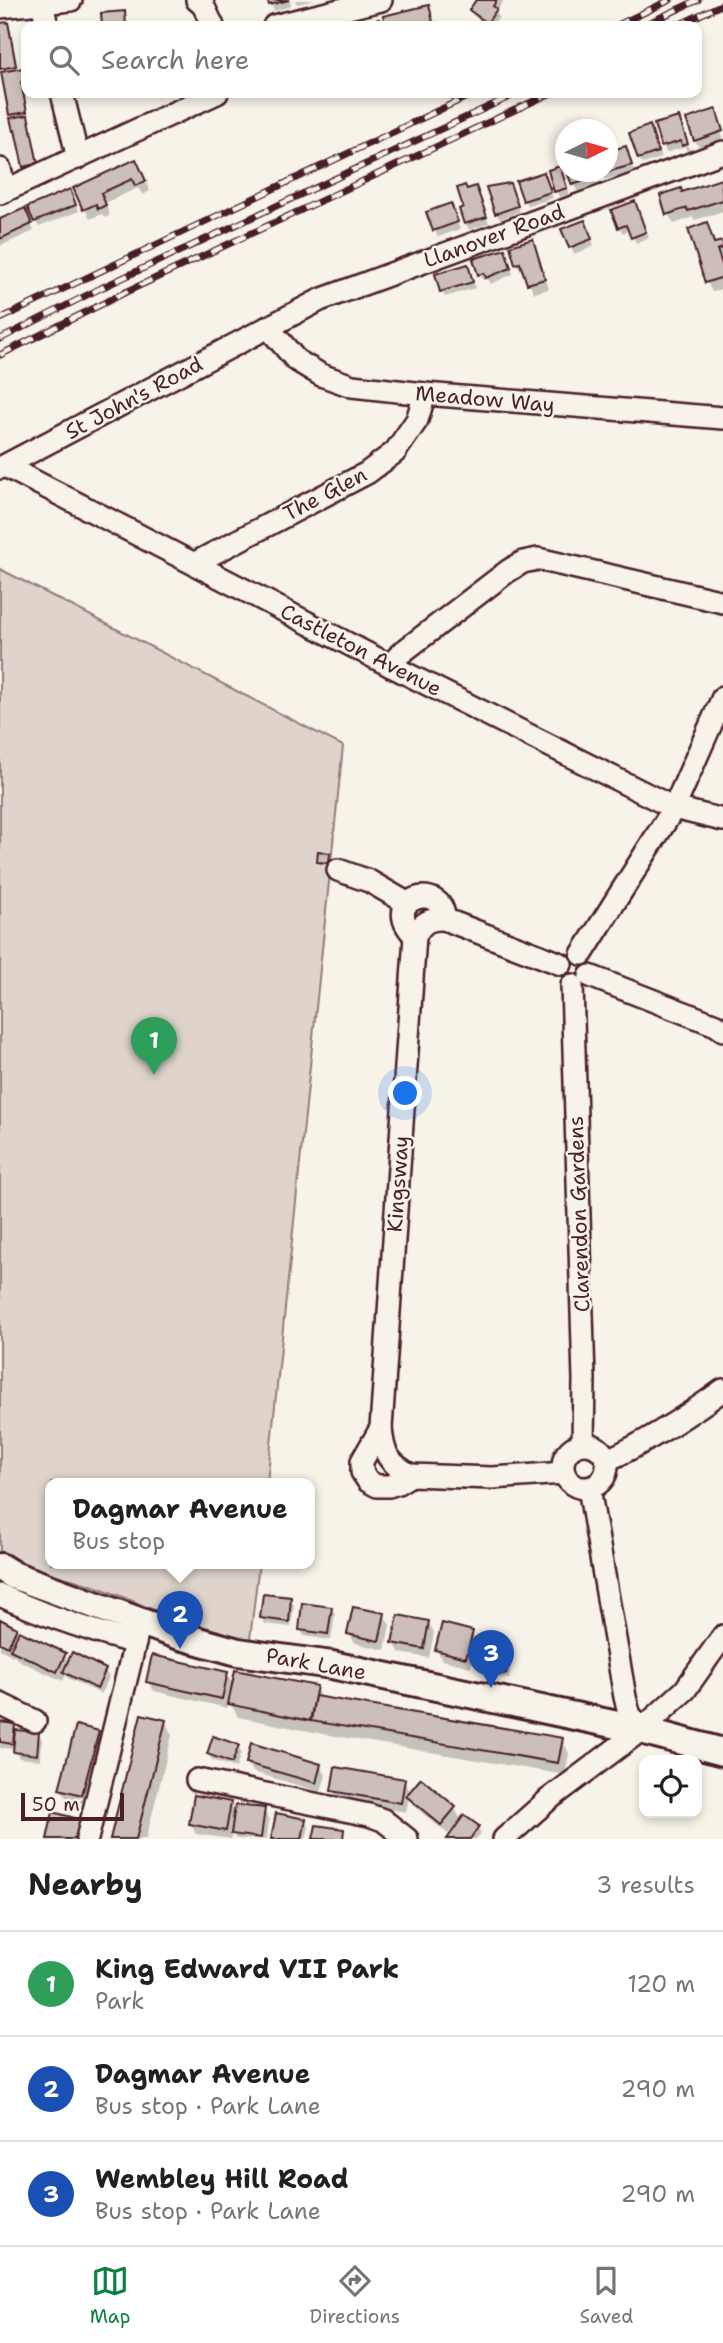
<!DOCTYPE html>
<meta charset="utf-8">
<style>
:root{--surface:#fff;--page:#f6f6f6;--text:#202124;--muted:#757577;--line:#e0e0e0;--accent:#0b8043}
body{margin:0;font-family:"Shantell Sans",sans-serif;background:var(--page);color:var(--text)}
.controls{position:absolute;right:21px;bottom:21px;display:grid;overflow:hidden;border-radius:14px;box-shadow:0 4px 10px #0003}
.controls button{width:63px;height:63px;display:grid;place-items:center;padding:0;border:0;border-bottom:2px solid var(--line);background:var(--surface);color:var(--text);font:35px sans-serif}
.compass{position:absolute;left:555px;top:119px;width:63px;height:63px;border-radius:50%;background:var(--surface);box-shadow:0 4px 10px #0003;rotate:85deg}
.scale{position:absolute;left:21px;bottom:18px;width:103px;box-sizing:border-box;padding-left:7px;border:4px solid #4a1f2b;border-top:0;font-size:19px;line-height:24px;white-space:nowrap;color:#4a1f2b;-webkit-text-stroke:5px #f7f3e8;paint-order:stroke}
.you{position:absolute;left:406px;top:1094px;width:24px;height:24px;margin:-18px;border:5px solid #fff;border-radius:50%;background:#1a73e8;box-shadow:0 0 0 10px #1a73e833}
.badge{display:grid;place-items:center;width:46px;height:46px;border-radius:50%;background:var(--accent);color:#fff;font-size:23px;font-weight:700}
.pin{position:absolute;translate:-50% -58px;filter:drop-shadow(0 2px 4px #0008)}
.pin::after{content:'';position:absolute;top:37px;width:24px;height:21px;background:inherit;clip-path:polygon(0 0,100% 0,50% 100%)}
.popup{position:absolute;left:45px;top:1478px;width:270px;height:91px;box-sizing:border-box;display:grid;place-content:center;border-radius:14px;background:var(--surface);filter:drop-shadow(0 2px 5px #0005);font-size:23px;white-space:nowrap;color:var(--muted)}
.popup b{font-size:26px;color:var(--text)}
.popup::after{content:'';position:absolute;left:50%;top:100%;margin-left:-14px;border:14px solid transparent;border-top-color:var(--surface)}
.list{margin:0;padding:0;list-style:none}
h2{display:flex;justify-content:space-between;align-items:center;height:91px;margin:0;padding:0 28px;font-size:30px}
h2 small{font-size:23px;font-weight:400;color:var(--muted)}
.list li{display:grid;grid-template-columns:46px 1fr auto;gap:21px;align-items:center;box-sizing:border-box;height:105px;padding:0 28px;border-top:2px solid var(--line)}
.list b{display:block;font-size:26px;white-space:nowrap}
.list p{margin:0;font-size:23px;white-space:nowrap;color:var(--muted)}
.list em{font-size:23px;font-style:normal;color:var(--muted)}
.icon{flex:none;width:38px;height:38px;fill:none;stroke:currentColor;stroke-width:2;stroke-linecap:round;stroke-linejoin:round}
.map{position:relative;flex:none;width:723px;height:1839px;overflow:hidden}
.search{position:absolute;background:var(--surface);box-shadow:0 4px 10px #0003;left:21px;right:21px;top:21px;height:77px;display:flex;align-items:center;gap:18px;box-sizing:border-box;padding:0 24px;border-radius:14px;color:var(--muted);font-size:26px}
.sheet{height:406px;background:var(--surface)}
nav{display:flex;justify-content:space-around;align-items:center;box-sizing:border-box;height:98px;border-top:2px solid var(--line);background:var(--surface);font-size:19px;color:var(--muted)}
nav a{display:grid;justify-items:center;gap:4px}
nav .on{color:var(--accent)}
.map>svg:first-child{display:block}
</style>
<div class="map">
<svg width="723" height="1839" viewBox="0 0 723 1839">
<rect width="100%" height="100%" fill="#f7f3e8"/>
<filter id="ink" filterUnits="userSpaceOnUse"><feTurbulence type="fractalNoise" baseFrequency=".0143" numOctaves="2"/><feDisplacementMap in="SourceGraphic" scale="14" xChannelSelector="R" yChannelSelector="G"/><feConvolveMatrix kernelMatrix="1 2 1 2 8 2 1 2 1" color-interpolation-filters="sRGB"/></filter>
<g filter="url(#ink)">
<!-- green -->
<path fill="#ded4cc" stroke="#947a7c" stroke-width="2" d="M0 569 343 746 267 1483H51V1563H259L250 1639C194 1632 144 1603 91 1585 56 1573 33 1573 0 1551Z"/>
<!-- shadow -->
<g fill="#0003">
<polygon points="269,0 290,0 291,6 274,11"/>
<polygon points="295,0 315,0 297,4"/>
<polygon points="478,0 504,0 496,12 499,17 492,26 488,26 474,16 471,10"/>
<polygon points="428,7 436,26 388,26 386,17"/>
<polygon points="7,24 11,30 18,70 23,69 26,75 26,88 23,89 40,170 28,172 14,130 4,73 0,60 0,25"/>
<polygon points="718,118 723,138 699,147 695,141"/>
<polygon points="678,119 690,150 687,151 685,147 666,153 656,125"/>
<polygon points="652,134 661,158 643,164 639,158"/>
<polygon points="625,148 634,171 605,180 601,172 608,172 608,153"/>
<polygon points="560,168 569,195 560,197 556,191"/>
<polygon points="141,171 150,191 143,195 138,188 105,203 110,215 105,218 102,214 90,219 75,189"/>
<polygon points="569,172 592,172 596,185 577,191"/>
<polygon points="543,174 553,198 528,206 524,200"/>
<polygon points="720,181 723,186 723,211 695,220 693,217 674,224 668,214 682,193"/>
<polygon points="510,185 520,212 500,219 496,213"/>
<polygon points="476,188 489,223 469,230 461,210 466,209 467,191"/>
<polygon points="73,198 79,211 39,227 35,221"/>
<polygon points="451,205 460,229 438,237 428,213"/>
<polygon points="638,209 649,238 636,243 630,230 623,233 619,227"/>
<polygon points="28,216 34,231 0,246 0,221"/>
<polygon points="707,224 716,245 723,244 723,288 712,292 707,282"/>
<polygon points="588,229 594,246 574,254 564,230"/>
<polygon points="532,241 537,251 549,289 534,293 525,273 522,273 517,264"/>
<polygon points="507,257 513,274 491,284 488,279 483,280 480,274"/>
<polygon points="474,283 475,288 445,297 443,293"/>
<polygon points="329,854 330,865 320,864 318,862"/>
<polygon points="290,1599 294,1605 291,1627 265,1624 261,1618"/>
<polygon points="331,1608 335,1614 331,1640 304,1636 301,1630"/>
<polygon points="384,1615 390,1625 385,1650 355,1643 349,1634"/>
<polygon points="0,1621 16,1629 19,1635 65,1655 69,1662 105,1671 109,1677 101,1694 68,1678 66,1674 63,1681 18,1660 14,1654 13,1656 0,1649"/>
<polygon points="428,1622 434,1632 429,1658 400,1653 394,1643"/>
<polygon points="472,1633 477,1643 471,1667 442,1660 437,1650"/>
<polygon points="509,1653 512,1659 509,1679 486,1675 483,1669"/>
<polygon points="227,1674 234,1685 315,1688 322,1699 562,1740 569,1753 565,1775 318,1733 238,1717 229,1701 227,1708 154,1691 148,1682"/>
<polygon points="165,1721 172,1735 146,1839 111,1839"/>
<polygon points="0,1724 14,1725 17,1732 38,1734 42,1740 40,1760 19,1758 15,1749 0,1748"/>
<polygon points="98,1732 104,1742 87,1804 67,1799 61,1789"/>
<polygon points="238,1746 241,1753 236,1768 212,1760 209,1754"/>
<polygon points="248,1763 320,1765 326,1775 321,1792 253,1772"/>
<polygon points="421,1780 455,1809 462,1821 477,1827 481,1834 477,1839 449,1839 460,1824 458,1822 448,1834 414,1806 409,1797 406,1812 338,1800 333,1790 404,1781 411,1793"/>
<polygon points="230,1804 236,1814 264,1810 269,1820 267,1839 236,1839 232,1832 231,1839 196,1834 191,1824"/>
<polygon points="305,1821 309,1827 306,1839 273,1839"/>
</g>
<!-- building -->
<g fill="#ccbfb9" stroke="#4a1f2b" stroke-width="2">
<polygon points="267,0 289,0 269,5"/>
<polygon points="476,0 497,0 493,6 497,9 487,23 469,10"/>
<polygon points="429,5 433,22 416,26 386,26 383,16"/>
<polygon points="125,11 126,26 102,26 101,13"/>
<polygon points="379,19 381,26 348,26"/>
<polygon points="8,22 16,66 0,69 0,23"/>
<polygon points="24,68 26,81 21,82 27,112 9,115 1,72"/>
<polygon points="716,109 723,131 694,141 686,119"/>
<polygon points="28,115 38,164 23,167 15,130 13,131 10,118"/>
<polygon points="679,117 688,144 682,146 681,141 661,147 654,124"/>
<polygon points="650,125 658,152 638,159 629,133"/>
<polygon points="626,146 632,165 600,174 599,172 608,172 608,151"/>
<polygon points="136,159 146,181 135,186 132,179 101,193 106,205 98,209 96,204 83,210 73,188"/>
<polygon points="560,166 567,188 554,192 548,170"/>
<polygon points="544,172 551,192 523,201 516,181"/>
<polygon points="567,172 591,172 594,178 572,185"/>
<polygon points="721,179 723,200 688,211 687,208 666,215 660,195 681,188 682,192"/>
<polygon points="510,183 518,206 495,214 486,187"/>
<polygon points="465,185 467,189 476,186 487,217 464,224 459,209 463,207 457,188"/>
<polygon points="70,189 76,205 34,222 27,207"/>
<polygon points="635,201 646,232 631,238 626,225 618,228 611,210"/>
<polygon points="451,203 458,222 433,231 426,212"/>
<polygon points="25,208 32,224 0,239 0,219"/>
<polygon points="585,220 592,239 569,248 561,229"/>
<polygon points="707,222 714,243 723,241 723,248 717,250 723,267 723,277 705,283 688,229"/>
<polygon points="533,239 545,279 527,284 520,263 515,264 510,246"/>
<polygon points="505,249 511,268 486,278 484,273 478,275 473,259"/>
<polygon points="468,264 473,282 440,292 435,274"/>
<polygon points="318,851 330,853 329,863 317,862"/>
<polygon points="263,1594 291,1597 289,1622 260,1618"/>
<polygon points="302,1603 332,1607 328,1634 299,1630"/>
<polygon points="353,1607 385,1613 379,1641 347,1634"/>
<polygon points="398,1615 429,1621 424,1649 392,1643"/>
<polygon points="0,1619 17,1628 8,1647 0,1643"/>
<polygon points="442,1623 473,1631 466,1658 435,1650"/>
<polygon points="19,1631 66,1653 57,1672 10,1650"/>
<polygon points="485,1647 510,1652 506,1674 481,1669"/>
<polygon points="72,1652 106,1669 97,1689 63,1672"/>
<polygon points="152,1655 228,1672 222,1699 146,1682"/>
<polygon points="235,1670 317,1686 310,1721 228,1704"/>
<polygon points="315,1696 563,1738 558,1763 311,1721"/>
<polygon points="141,1714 166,1720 136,1839 110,1839"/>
<polygon points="0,1722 15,1724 13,1744 0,1742"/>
<polygon points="76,1725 99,1731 82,1795 59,1789"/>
<polygon points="15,1730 39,1732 37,1755 13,1752"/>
<polygon points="213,1736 239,1745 232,1763 207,1754"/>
<polygon points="251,1743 321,1764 316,1783 246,1763"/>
<polygon points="335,1767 405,1779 401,1803 331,1791"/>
<polygon points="421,1778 456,1807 441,1825 406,1796"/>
<polygon points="194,1795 231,1802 226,1831 189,1824"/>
<polygon points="235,1805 265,1808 261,1838 231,1834"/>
<polygon points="53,1812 82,1820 77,1839 47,1839"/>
<polygon points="276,1813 306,1819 302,1839 271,1839"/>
<polygon points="464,1815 479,1826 470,1839 447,1839"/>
<polygon points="316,1825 344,1829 343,1839 313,1839"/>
</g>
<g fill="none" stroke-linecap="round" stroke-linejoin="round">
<!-- minor casing -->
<g stroke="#4a1f2b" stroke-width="26">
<g id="minor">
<polyline points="197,0 203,5 213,26"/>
<polyline points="42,2 47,26"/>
<polyline points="0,7 71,0"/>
<polyline points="274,26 381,0"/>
<polyline points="62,93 78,158"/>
<polyline points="0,169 5,191"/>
<polyline points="0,193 217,93"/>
<polyline points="268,327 296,360 321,375 352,386 425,394 723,418"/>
<polyline points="5,466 391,666 674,808 723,820"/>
<polyline points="0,468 320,300 723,152"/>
<polyline points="195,563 367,473 395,452 417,420 425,394"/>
<polyline points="391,666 400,654 508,571 523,562 538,559 723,602"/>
<polyline points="338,870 369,881 407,903"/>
<path d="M415 936C377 898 444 880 444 919"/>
<polyline points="582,954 674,808 723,697"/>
<path d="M561 964 444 919C429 918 422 923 415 936L381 1428 362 1461V1472L368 1481 377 1486H389L398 1483 411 1475 492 1478 564 1473"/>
<polyline points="590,976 716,1025 723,1030"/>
<polyline points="572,985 584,1379 583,1444"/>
<path d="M381 1428C383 1453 388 1463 411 1475"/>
<circle cx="585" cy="1466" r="22"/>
<path d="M607 1460C648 1442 687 1416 723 1390"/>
<polyline points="589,1488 625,1697 629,1713 641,1730"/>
<path d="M0 1595C44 1616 89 1630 135 1643"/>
<polyline points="0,1704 35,1721"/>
<polyline points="197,1780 369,1815 383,1820 407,1839"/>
<polyline points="87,1839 135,1643 139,1622"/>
<polyline points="504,1839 548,1800 641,1730 685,1690 723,1636"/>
</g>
</g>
<!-- major casing -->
<g stroke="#4a1f2b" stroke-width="32">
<polyline id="major" points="0,1567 13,1575 177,1635 238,1652 332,1665 641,1730 723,1752"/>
</g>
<!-- minor -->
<use href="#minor" stroke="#f7f3e8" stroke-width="21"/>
<!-- major -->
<use href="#major" stroke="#f7f3e8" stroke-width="26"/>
<!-- rail casing -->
<g stroke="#4a1f2b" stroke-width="7">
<g id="rail">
<polyline points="616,26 670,0"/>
<polyline points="642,26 698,0"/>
<polyline points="676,26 723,4"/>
<polyline points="0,319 475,93"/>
<polyline points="0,339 101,288 518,93"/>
<polyline points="0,355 126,292 551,93"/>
</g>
</g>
<!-- rail -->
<use href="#rail" stroke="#f7f3e8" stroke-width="4.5" stroke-dasharray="13" stroke-linecap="butt"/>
</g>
</g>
<g text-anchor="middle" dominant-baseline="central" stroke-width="5" stroke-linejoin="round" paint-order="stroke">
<!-- street labels -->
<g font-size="21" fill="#4a1f2b" stroke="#f7f3e8">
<text transform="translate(494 236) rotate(-20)">Llanover Road</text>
<text transform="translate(134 398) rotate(-28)">St John's Road</text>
<text transform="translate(485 399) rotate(5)">Meadow Way</text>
<text transform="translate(325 494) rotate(-28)">The Glen</text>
<text transform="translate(361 650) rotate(27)">Castleton Avenue</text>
<text transform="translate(398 1184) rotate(-86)">Kingsway</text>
<text transform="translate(579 1214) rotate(-92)">Clarendon Gardens</text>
<text transform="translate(316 1664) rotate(10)">Park Lane</text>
</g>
</g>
</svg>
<div class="controls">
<button><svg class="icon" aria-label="locate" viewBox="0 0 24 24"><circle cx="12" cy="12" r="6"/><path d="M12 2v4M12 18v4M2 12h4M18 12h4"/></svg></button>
</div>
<svg class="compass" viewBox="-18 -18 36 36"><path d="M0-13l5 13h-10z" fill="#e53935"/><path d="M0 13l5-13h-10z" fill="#757577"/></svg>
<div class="scale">50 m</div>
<div class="you"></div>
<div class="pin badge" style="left:154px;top:1075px;background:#2e9e5b">1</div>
<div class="pin badge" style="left:180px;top:1649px;background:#1a4fb4">2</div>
<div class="popup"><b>Dagmar Avenue</b>Bus stop</div>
<div class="pin badge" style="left:491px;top:1688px;background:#1a4fb4">3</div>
<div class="search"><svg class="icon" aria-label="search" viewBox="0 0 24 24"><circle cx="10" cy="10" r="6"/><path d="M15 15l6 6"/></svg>Search here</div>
</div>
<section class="sheet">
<h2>Nearby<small>3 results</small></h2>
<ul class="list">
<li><span class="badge" style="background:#2e9e5b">1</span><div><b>King Edward VII Park</b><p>Park</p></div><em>120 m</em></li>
<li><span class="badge" style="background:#1a4fb4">2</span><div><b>Dagmar Avenue</b><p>Bus stop · Park Lane</p></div><em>290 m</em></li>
<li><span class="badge" style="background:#1a4fb4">3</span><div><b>Wembley Hill Road</b><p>Bus stop · Park Lane</p></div><em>290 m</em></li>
</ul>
</section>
<nav>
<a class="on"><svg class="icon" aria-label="map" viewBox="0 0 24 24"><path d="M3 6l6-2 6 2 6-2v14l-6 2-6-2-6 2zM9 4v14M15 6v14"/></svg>Map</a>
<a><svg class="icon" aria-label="directions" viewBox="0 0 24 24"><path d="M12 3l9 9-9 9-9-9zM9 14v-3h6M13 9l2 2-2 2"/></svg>Directions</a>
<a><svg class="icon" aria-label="saved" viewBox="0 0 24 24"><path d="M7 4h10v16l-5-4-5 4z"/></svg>Saved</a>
</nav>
